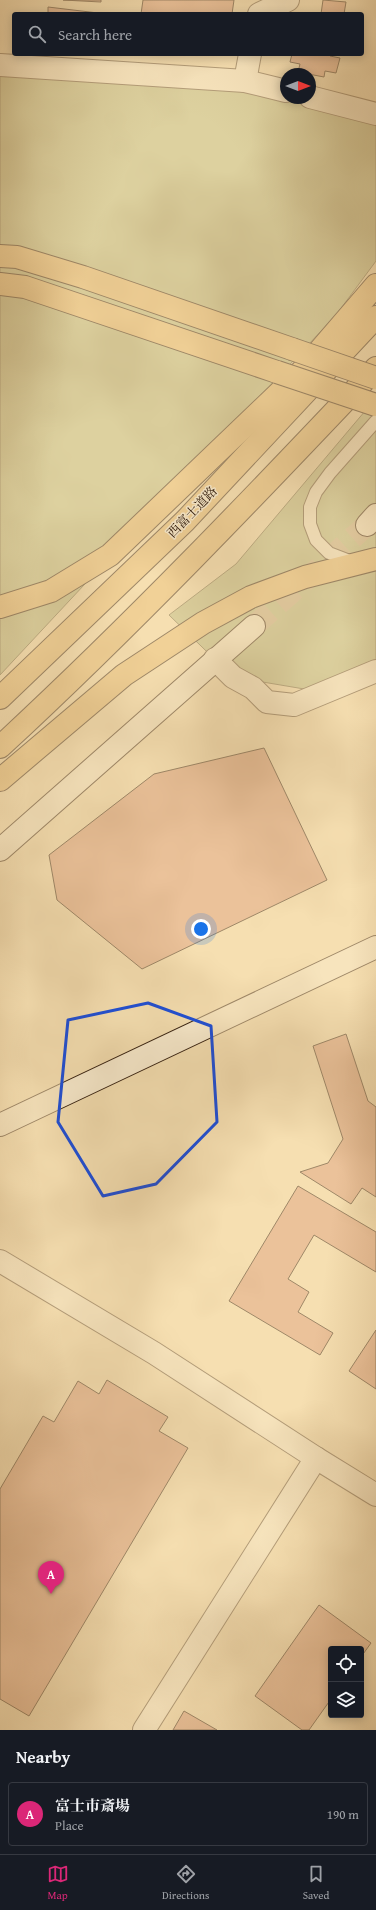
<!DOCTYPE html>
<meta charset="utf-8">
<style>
:root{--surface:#171b24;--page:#242831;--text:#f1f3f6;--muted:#9ea1a6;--line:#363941;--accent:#db2777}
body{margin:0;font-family:"Gentium Book Plus","Noto Serif JP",serif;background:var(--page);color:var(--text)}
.controls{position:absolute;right:12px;bottom:12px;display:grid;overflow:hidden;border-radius:4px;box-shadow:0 2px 10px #0003}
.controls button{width:36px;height:36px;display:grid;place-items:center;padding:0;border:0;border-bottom:1px solid var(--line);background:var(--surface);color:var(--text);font:20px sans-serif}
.compass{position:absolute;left:280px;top:68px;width:36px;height:36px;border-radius:50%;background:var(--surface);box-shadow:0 2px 10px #0003;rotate:90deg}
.you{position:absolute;left:201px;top:929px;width:14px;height:14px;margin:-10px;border:3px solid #fff;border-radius:50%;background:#1a73e8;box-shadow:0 0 0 6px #1a73e833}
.badge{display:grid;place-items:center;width:26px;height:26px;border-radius:50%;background:var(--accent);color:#fff;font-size:13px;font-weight:700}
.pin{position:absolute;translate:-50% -33px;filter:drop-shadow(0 1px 2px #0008)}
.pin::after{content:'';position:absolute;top:21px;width:14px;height:12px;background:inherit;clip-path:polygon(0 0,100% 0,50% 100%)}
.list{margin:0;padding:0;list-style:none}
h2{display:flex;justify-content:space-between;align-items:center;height:52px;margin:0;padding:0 16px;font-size:17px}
h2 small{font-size:13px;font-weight:400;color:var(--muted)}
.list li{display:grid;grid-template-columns:26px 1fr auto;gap:12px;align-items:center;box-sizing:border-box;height:64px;margin:0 8px 8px;padding:0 8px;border:1px solid var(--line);border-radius:4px}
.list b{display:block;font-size:15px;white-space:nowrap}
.list p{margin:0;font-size:13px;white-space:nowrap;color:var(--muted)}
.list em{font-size:13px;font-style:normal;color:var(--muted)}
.icon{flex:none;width:22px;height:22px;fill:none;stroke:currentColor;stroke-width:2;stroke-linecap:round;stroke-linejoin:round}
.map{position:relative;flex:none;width:376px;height:1730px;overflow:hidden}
.search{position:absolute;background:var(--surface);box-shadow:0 2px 10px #0003;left:12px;right:12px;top:12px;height:44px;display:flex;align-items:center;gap:10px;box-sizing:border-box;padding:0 14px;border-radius:4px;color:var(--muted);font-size:15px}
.sheet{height:124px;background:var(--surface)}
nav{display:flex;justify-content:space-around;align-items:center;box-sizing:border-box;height:56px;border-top:1px solid var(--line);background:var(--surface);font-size:11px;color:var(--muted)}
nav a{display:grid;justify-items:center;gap:2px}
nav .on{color:var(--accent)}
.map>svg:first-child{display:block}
</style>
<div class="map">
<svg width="376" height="1730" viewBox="0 0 376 1730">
<rect width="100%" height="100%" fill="#f5dfb1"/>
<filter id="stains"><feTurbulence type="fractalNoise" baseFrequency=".005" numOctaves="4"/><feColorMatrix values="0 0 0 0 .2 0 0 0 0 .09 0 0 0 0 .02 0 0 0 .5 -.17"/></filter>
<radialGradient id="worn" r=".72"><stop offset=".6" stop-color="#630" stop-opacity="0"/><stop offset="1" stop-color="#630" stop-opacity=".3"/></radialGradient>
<!-- green -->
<g fill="#bfc189" stroke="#7a704c">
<polygon points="0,69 222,79 286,98 310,98 376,111 376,261 336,315 0,675"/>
<polygon points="376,398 376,675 322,692 233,677 169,615 236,564"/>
</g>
<!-- building -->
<g fill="#dea07f" stroke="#352010">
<polygon points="63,0 101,0 101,2"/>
<polygon points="143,0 234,0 232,14 141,14"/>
<polygon points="323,0 346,2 344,14 321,14"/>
<polygon points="48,7 98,13 98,14 48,14"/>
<polygon points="292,54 330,54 330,56 340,58 336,73 325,71 324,77 298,72 300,64 290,62"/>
<polygon points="264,748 327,880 142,969 57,900 49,855 154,774"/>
<polygon points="346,1034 368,1101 376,1107 376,1197 362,1188 351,1204 300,1172 328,1163 343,1139 313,1046"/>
<polygon points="298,1186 376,1232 376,1272 314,1235 288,1279 309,1292 298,1312 333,1333 320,1355 229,1301"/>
<polygon points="376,1330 376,1389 349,1371"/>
<polygon points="107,1380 168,1417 159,1431 188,1448 29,1716 0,1699 0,1489 43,1416 54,1422 78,1381 99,1394"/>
<polygon points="319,1605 371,1643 361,1657 361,1649 331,1649 331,1699 309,1730 302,1730 255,1696"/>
<polygon points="184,1711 217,1730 173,1730"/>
</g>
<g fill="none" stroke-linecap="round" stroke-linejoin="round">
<!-- secondary-tunnel -->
<polyline stroke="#cfb991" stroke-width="22" stroke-dasharray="22 11" stroke-linecap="butt" points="254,626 367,525"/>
<!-- lane casing -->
<g stroke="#655038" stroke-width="14">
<polyline id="lane" points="355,563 329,553 316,540 310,524 310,507 316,492 330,473 376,421"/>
</g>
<!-- street casing -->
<g stroke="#655038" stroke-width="24">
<g id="street">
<polyline points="259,14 288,0"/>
<polyline points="0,65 245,81 286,91"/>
<polyline points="245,81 250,54"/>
<polyline points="310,97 376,114"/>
<polyline points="215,659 233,677 253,688 267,702 294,705 376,671"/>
<polyline points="0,1261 154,1353 316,1458 376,1495"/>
<polyline points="144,1730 316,1458"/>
</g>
</g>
<!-- secondary casing -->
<g stroke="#352010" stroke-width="24">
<g id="secondary">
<polyline points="367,525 376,515"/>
<polyline points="0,850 254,626"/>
<polyline points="0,1125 376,947"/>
</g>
</g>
<!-- highway casing -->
<g stroke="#352010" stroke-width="24">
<g id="highway">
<polyline points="0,256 17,257 83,277 292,349"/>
<polyline points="0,284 25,287 277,372"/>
<polyline points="0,607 51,591 110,555 302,371 376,285"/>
<polyline points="0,698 185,521 376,317"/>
<path d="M0 747C131 626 254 497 376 368"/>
<polyline points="0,780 124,675 203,623 251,597 305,577 376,559"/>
</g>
</g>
<!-- lane -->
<use href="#lane" stroke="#f8eacc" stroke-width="12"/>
<!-- street -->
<use href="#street" stroke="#f8eacc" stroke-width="22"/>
<!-- secondary -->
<use href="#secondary" stroke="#f8eacc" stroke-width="22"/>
<!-- highway -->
<use href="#highway" stroke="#eac078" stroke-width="22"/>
<!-- highway-bridge casing -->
<g stroke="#352010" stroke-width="24" stroke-linecap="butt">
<g id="highway-bridge">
<polyline points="292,349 376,378"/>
<polyline points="277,372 376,405"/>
</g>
</g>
<!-- highway-bridge -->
<use href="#highway-bridge" stroke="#eac078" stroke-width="22"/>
</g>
<!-- marked area -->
<path d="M0 0H376V1730H0ZM148 1003 211 1026 217 1122 156 1184 103 1196 58 1122 68 1020Z" fill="#f5dfb1" fill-opacity=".55" fill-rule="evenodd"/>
<path fill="none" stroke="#1d4ed8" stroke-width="3" stroke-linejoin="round" d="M148 1003 211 1026 217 1122 156 1184 103 1196 58 1122 68 1020Z"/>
<g text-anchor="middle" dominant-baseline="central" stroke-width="3" stroke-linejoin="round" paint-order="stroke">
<!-- street labels -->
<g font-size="13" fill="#352010" stroke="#f8eacc">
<text transform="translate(192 512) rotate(-46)">西富士道路</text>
</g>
</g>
<rect width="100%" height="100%" filter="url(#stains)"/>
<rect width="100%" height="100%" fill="url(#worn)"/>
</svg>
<div class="controls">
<button><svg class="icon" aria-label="locate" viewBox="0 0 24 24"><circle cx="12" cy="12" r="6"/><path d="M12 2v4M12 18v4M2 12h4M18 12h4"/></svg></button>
<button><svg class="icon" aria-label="layers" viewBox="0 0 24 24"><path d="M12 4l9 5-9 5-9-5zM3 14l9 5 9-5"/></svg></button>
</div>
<svg class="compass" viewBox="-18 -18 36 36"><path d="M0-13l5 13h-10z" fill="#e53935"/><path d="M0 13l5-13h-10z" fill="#9ea1a6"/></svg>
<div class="you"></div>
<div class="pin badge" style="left:51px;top:1594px">A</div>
<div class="search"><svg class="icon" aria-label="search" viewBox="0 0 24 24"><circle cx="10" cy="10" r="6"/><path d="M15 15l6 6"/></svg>Search here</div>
</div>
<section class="sheet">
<h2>Nearby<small></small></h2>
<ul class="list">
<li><span class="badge">A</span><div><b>富士市斎場</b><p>Place</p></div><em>190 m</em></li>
</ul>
</section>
<nav>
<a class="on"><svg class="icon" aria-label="map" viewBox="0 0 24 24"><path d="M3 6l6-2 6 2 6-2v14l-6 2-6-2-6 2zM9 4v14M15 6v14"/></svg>Map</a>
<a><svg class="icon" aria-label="directions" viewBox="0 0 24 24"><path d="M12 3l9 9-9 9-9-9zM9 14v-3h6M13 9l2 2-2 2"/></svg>Directions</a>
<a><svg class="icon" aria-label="saved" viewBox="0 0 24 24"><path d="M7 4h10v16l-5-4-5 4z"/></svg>Saved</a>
</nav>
